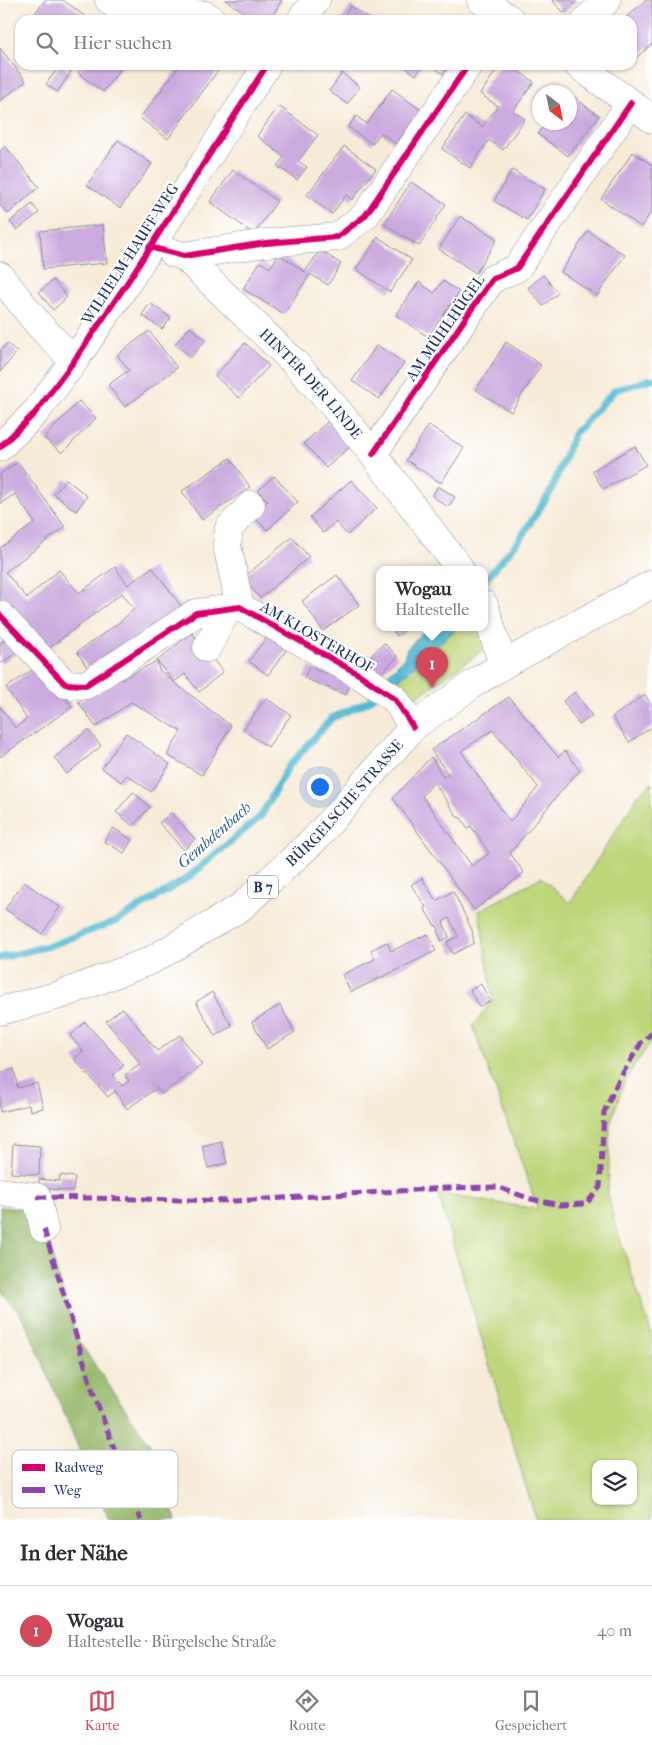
<!DOCTYPE html>
<html lang="de">
<meta charset="utf-8">
<style>
:root{--surface:#fff;--page:#f2f2f3;--text:#2b2b33;--muted:#7c7c81;--line:#e1e1e2;--accent:#d1495b}
body{margin:0;font-family:"IM FELL French Canon",serif;background:var(--page);color:var(--text)}
.controls{position:absolute;right:15px;bottom:15px;display:grid;overflow:hidden;border-radius:10px;box-shadow:0 1px 4px #0004}
.controls button{width:45px;height:45px;display:grid;place-items:center;padding:0;border:0;border-bottom:1px solid var(--line);background:var(--surface);color:var(--text);font:25px sans-serif}
.compass{position:absolute;left:532px;top:85px;width:45px;height:45px;border-radius:50%;background:var(--surface);box-shadow:0 1px 4px #0004;rotate:148deg}
.you{position:absolute;left:319px;top:786px;width:18px;height:18px;margin:-12px;border:4px solid #fff;border-radius:50%;background:#1a73e8;box-shadow:0 0 0 8px #1a73e833}
.badge{display:grid;place-items:center;width:32px;height:32px;border-radius:50%;background:var(--accent);color:#fff;font-size:16px;font-weight:700}
.pin{position:absolute;translate:-50% -41px;filter:drop-shadow(0 1px 2px #0008)}
.pin::after{content:'';position:absolute;top:26px;width:18px;height:15px;background:inherit;clip-path:polygon(0 0,100% 0,50% 100%)}
.popup{position:absolute;left:376px;top:566px;width:112px;height:65px;box-sizing:border-box;display:grid;place-content:center;border-radius:10px;background:var(--surface);filter:drop-shadow(0 1px 4px #0005);font-size:16px;white-space:nowrap;color:var(--muted)}
.popup b{font-size:19px;color:var(--text)}
.popup::after{content:'';position:absolute;left:50%;top:100%;margin-left:-10px;border:10px solid transparent;border-top-color:var(--surface)}
.list{margin:0;padding:0;list-style:none}
h2{display:flex;justify-content:space-between;align-items:center;height:65px;margin:0;padding:0 20px;font-size:21px}
h2 small{font-size:16px;font-weight:400;color:var(--muted)}
.list li{display:grid;grid-template-columns:32px 1fr auto;gap:15px;align-items:center;box-sizing:border-box;height:90px;padding:0 20px;border-top:1px solid var(--line)}
.list b{display:block;font-size:19px;white-space:nowrap}
.list p{margin:0;font-size:16px;white-space:nowrap;color:var(--muted)}
.list em{font-size:16px;font-style:normal;color:var(--muted)}
.icon{flex:none;width:28px;height:28px;fill:none;stroke:currentColor;stroke-width:2;stroke-linecap:round;stroke-linejoin:round}
.map{position:relative;flex:none;width:652px;height:1520px;overflow:hidden}
.search{position:absolute;background:var(--surface);box-shadow:0 1px 4px #0004;left:15px;right:15px;top:15px;height:55px;display:flex;align-items:center;gap:12px;box-sizing:border-box;padding:0 18px;border-radius:15px;color:var(--muted);font-size:19px}
.sheet{height:155px;background:var(--surface)}
nav{display:flex;justify-content:space-around;align-items:center;box-sizing:border-box;height:70px;border-top:1px solid var(--line);background:var(--surface);font-size:14px;color:var(--muted)}
nav a{display:grid;justify-items:center;gap:2px}
nav .on{color:var(--accent)}
.map>svg:first-child{display:block}
</style>
<div class="map">
<svg width="652" height="1520" viewBox="0 0 652 1520">
<rect width="100%" height="100%" fill="#fff"/>
<filter id="ink" filterUnits="userSpaceOnUse"><feTurbulence type="fractalNoise" baseFrequency=".02" numOctaves="2"/><feDisplacementMap in="SourceGraphic" scale="10" xChannelSelector="R" yChannelSelector="G"/><feConvolveMatrix kernelMatrix="1 2 1 2 8 2 1 2 1" color-interpolation-filters="sRGB"/></filter>
<filter id="wash" filterUnits="userSpaceOnUse"><feTurbulence type="fractalNoise" baseFrequency=".0096" numOctaves="4" result="noise"/><feDisplacementMap in="SourceGraphic" scale="20" xChannelSelector="R" yChannelSelector="G"/><feGaussianBlur stdDeviation="1.12" result="paint"/><feColorMatrix in="noise" values="0 0 0 0 0 0 0 0 0 0 0 0 0 0 0 0 0 1.4 0 .05"/><feComposite in="paint" operator="in"/></filter>
<g filter="url(#wash)">
<rect width="100%" height="100%" fill="#f7ebd8"/>
<!-- green -->
<g fill="#bed67a" stroke="#6c826c" fill-rule="evenodd">
<polygon points="458,627 484,627 485,649 415,698 408,697 394,684"/>
<path d="M652 783V1040L625 1080 610 1124 608 1194 615 1224 652 1335V1520H536L438 1194 538 1209 473 1026 493 1000 479 911 541 877 570 903 639 794ZM596 1464H633V1501H596Z"/>
</g>
<!-- forest -->
<polygon fill="#96b76a" stroke="#587364" points="0,1207 54,1212 44,1229 77,1339 149,1443 176,1520 109,1520 25,1321 0,1289"/>
<!-- water -->
<polygon fill="#53b9d2" stroke="#377498" points="428,627 458,627 394,684 385,677 404,658 407,649"/>
<g fill="none" stroke-linecap="round" stroke-linejoin="round">
<!-- stream -->
<g stroke="#53b9d2" stroke-width="7">
<polyline points="484,581 519,540 551,491 574,434 615,390 652,379"/>
<polyline points="0,958 52,945 117,921 186,879 261,816 288,767 332,718 369,701 376,694"/>
</g>
</g>
<g id="blocks">
<!-- building -->
<g fill="#ccaadf" fill-rule="evenodd">
<polygon points="45,0 63,0 90,20 30,20"/>
<polygon points="225,0 282,0 270,20 257,20"/>
<polygon points="552,0 577,0 564,13"/>
<polygon points="646,0 652,0 652,44 636,58 632,54 632,20 623,20"/>
<polygon points="351,6 371,20 341,20"/>
<polygon points="0,48 26,81 0,101"/>
<polygon points="60,65 71,72 57,92 46,84"/>
<polygon points="84,65 123,65 103,92 78,73"/>
<polygon points="180,65 222,65 168,139 140,118"/>
<polygon points="402,65 423,65 416,75"/>
<polygon points="431,65 449,65 443,74"/>
<polygon points="500,65 510,65 534,82 513,111 525,119 503,150 489,140 470,168 442,149 465,115 482,127 498,106 480,94"/>
<polygon points="342,73 360,87 347,104 329,91"/>
<polygon points="392,89 421,110 396,144 381,133 372,144 348,127 356,116 367,124"/>
<polygon points="570,94 599,116 568,156 538,134 546,122 570,122"/>
<polygon points="279,106 318,135 298,161 307,167 297,180 277,166 284,157 257,136"/>
<polygon points="118,140 152,164 120,208 87,185"/>
<polygon points="5,146 39,187 8,214 0,205 0,151"/>
<polygon points="344,146 376,169 352,200 346,195 332,214 307,195"/>
<polygon points="633,152 652,165 652,211 641,227 601,199"/>
<polygon points="233,170 277,201 254,234 210,202"/>
<polygon points="512,170 545,189 527,220 494,201"/>
<polygon points="411,182 446,204 419,246 384,224"/>
<polygon points="32,204 39,213 17,230 10,222"/>
<polygon points="460,216 497,239 476,273 439,249"/>
<polygon points="103,225 107,263 43,269 40,231"/>
<polygon points="588,231 625,255 597,296 561,272"/>
<polygon points="378,237 412,260 390,292 356,269"/>
<polygon points="320,250 341,264 328,285 310,274 284,314 243,289 260,262 270,268 279,254 305,272"/>
<polygon points="543,275 558,293 543,306 528,288"/>
<polygon points="53,280 67,297 53,310 39,292"/>
<polygon points="443,281 459,292 428,337 396,315 419,282 434,293"/>
<polygon points="150,303 171,318 162,329 142,315"/>
<polygon points="190,327 206,340 191,357 175,344"/>
<polygon points="149,331 177,368 125,407 108,385 129,370 117,355"/>
<polygon points="506,342 541,365 511,412 476,390"/>
<polygon points="7,343 17,352 0,372 0,351"/>
<polygon points="245,343 269,366 239,398 215,376"/>
<polygon points="377,345 404,363 379,399 352,381"/>
<polygon points="79,401 96,418 62,453 44,438"/>
<polygon points="333,417 355,442 326,468 304,443"/>
<polygon points="429,425 464,448 441,483 406,460"/>
<polygon points="635,446 646,465 603,489 592,471"/>
<polygon points="230,458 250,487 202,520 182,491"/>
<polygon points="18,462 65,527 5,572 27,598 59,570 79,593 115,567 128,585 152,567 184,610 91,673 77,652 120,622 134,609 122,593 45,651 0,600 0,548 35,523 15,494 0,504 0,474"/>
<polygon points="274,476 298,502 267,530 252,515 268,501 258,491"/>
<polygon points="66,479 87,496 76,511 54,494"/>
<polygon points="351,480 377,508 347,535 336,522 323,533 310,517"/>
<polygon points="438,486 455,497 448,507 432,496"/>
<polygon points="292,537 309,557 260,598 243,578"/>
<polygon points="337,575 359,605 323,631 302,601"/>
<polygon points="390,627 410,627 397,636"/>
<polygon points="192,633 223,672 199,692 185,674 174,682 157,661 159,670 175,683 231,726 202,775 167,755 181,731 131,702 96,727 78,702 157,661"/>
<polygon points="13,634 23,649 0,664 0,643"/>
<polygon points="269,634 288,648 268,675 249,661"/>
<polygon points="384,643 398,657 378,676 364,662"/>
<polygon points="42,663 72,707 0,757 0,706 15,728 27,719 6,688"/>
<polygon points="309,667 351,683 346,695 304,678"/>
<polygon points="575,692 592,716 579,725 563,701"/>
<polygon points="645,695 652,706 652,727 629,742 612,717"/>
<path d="M509 697 558 757 565 751 580 771 573 777 510 853 524 873 474 910 393 798 431 757 443 777 448 774 431 750ZM493 730 538 787 510 822 461 751ZM434 782 458 818 460 817 468 828 471 826 489 853 472 866 422 796Z"/>
<polygon points="266,698 291,715 268,747 243,730"/>
<polygon points="88,730 101,746 67,774 54,758"/>
<polygon points="126,733 170,764 151,792 127,775 121,782 102,768"/>
<polygon points="133,792 150,807 133,826 116,812"/>
<polygon points="171,813 195,839 184,850 159,823"/>
<polygon points="113,828 132,840 124,853 104,841"/>
<polygon points="422,878 436,901 453,891 472,930 474,943 453,954 447,942 458,936 449,918 443,922 449,937 442,941 437,931 439,930 436,925 435,926 424,908 426,907 411,885"/>
<polygon points="24,882 60,907 42,934 5,909"/>
<polygon points="428,934 436,951 351,992 342,975 375,959 371,950 387,942 391,951"/>
<polygon points="481,984 490,1001 479,1007 470,990"/>
<polygon points="212,992 232,1026 215,1036 196,1002"/>
<polygon points="280,1005 295,1032 267,1049 252,1022"/>
<polygon points="123,1008 157,1051 180,1035 202,1065 162,1094 157,1088 127,1109 115,1091 108,1097 74,1059 83,1051 70,1036 85,1022 124,1065 113,1075 122,1086 129,1081 125,1075 141,1064 106,1021"/>
<polygon points="14,1069 18,1088 37,1083 43,1108 30,1111 29,1105 0,1112 0,1073"/>
<polygon points="221,1141 227,1163 208,1168 202,1146"/>
<polygon points="13,1144 40,1146 39,1175 11,1173"/>
<polygon points="60,1175 75,1177 73,1191 39,1188 39,1179 59,1181"/>
</g>
</g>
</g>
<g filter="url(#ink)">
<use href="#blocks" fill-opacity="0" stroke="#898d9b" stroke-width="1"/>
<g fill="none" stroke-linecap="round" stroke-linejoin="round">
<!-- minor casing -->
<g stroke="#898d9b" stroke-width="29">
<g id="minor">
<polyline points="109,0 115,5 205,15 212,20"/>
<polyline points="481,0 511,20"/>
<polyline points="301,20 316,0"/>
<polyline points="586,20 607,0"/>
<polyline points="578,65 652,119"/>
<polyline points="173,253 184,256 266,243 337,237 365,216 468,65"/>
<path id="s1" d="M184 256 295 363 332 404 373 454 460 569"/>
<polyline points="0,276 39,325 74,361"/>
<polyline points="0,447 35,413 74,361 125,286 267,65"/>
<polyline points="373,454 492,279 517,268 631,103"/>
<polyline points="484,605 503,665"/>
<polyline points="240,607 227,545 229,528 251,505"/>
<polyline points="0,615 65,684 86,685 196,613 240,607 360,675 395,699 413,727"/>
<polyline points="207,648 227,609"/>
<polyline points="0,1192 37,1197 44,1229"/>
</g>
</g>
<!-- major casing -->
<g stroke="#898d9b" stroke-width="29">
<g id="major">
<path id="s2" d="M0 1011 60 995 152 960 241 907 315 839 413 727 473 684 503 665 652 584"/>
</g>
</g>
<!-- minor -->
<use href="#minor" stroke="#fff" stroke-width="28"/>
<!-- major -->
<use href="#major" stroke="#fff" stroke-width="28"/>
<!-- quiet -->
<g stroke="#8e44ad" stroke-width="5" stroke-dasharray="10 5" stroke-linecap="butt">
<polyline points="37,1197 235,1201 447,1188 497,1187 531,1199 560,1205 586,1204 600,1187 604,1112 618,1081 641,1043 652,1033"/>
<polyline points="44,1229 93,1392 141,1520"/>
</g>
<!-- cycleway casing -->
<g stroke="#fff" stroke-width="9">
<g id="cycleway">
<polyline points="149,247 184,256 266,243 337,237 365,216 468,65"/>
<polyline points="0,447 35,413 74,361 125,286 267,65"/>
<polyline points="373,454 492,279 517,268 631,103"/>
<polyline points="0,615 65,684 86,685 196,613 240,607 360,675 395,699 413,727"/>
</g>
</g>
<!-- cycleway -->
<use href="#cycleway" stroke="#d6006c" stroke-width="6"/>
</g>
</g>
<g text-anchor="middle" dominant-baseline="central" stroke-width="4.5" stroke-linejoin="round" paint-order="stroke">
<!-- shield labels -->
<rect fill="#fff" stroke="#5f6d8e" stroke-width="1" x="248" y="875.5" width="30" height="23" rx="4"/>
<g font-size="14" font-weight="bold" fill="#1b2f5e">
<text x="263" y="887">B 7</text>
</g>
<!-- street labels -->
<g font-size="15" fill="#1b2f5e" stroke="#fff">
<text transform="translate(130 254) rotate(-57)">WILHELM-HAUFF-WEG</text>
<text transform="translate(445 328) rotate(-55)">AM MÜHLHÜGEL</text>
<text stroke="none"><textPath href="#s1" startOffset="180">HINTER DER LINDE</textPath></text>
<text transform="translate(317 637) rotate(30)">AM KLOSTERHOF</text>
<text stroke="none"><textPath href="#s2" startOffset="411">BÜRGELSCHE STRASSE</textPath></text>
</g>
<!-- water labels -->
<g font-size="16" font-style="italic" fill="#2f5f87" stroke="#fff">
<text transform="translate(214 835) rotate(-41)">Gembdenbach</text>
</g>
</g>
<!-- legend -->
<rect x="12" y="1450" width="166" height="58" rx="8" fill="#fff" stroke="#bbc1cf" stroke-width="1"/>
<rect x="22" y="1464" width="23" height="7" fill="#d6006c"/>
<rect x="22" y="1487" width="23" height="6" fill="#8e44ad"/>
<g font-size="14" fill="#1b2f5e">
<text x="54" y="1472">Radweg</text>
<text x="54" y="1495">Weg</text>
</g>
</svg>
<div class="controls">
<button><svg class="icon" aria-label="layers" viewBox="0 0 24 24"><path d="M12 4l9 5-9 5-9-5zM3 14l9 5 9-5"/></svg></button>
</div>
<svg class="compass" viewBox="-18 -18 36 36"><path d="M0-13l5 13h-10z" fill="#e53935"/><path d="M0 13l5-13h-10z" fill="#7c7c81"/></svg>
<div class="you"></div>
<div class="pin badge" style="left:432px;top:688px">1</div>
<div class="popup"><b>Wogau</b>Haltestelle</div>
<div class="search"><svg class="icon" aria-label="search" viewBox="0 0 24 24"><circle cx="10" cy="10" r="6"/><path d="M15 15l6 6"/></svg>Hier suchen</div>
</div>
<section class="sheet">
<h2>In der Nähe<small></small></h2>
<ul class="list">
<li><span class="badge">1</span><div><b>Wogau</b><p>Haltestelle · Bürgelsche Straße</p></div><em>40 m</em></li>
</ul>
</section>
<nav>
<a class="on"><svg class="icon" aria-label="map" viewBox="0 0 24 24"><path d="M3 6l6-2 6 2 6-2v14l-6 2-6-2-6 2zM9 4v14M15 6v14"/></svg>Karte</a>
<a><svg class="icon" aria-label="directions" viewBox="0 0 24 24"><path d="M12 3l9 9-9 9-9-9zM9 14v-3h6M13 9l2 2-2 2"/></svg>Route</a>
<a><svg class="icon" aria-label="saved" viewBox="0 0 24 24"><path d="M7 4h10v16l-5-4-5 4z"/></svg>Gespeichert</a>
</nav>
